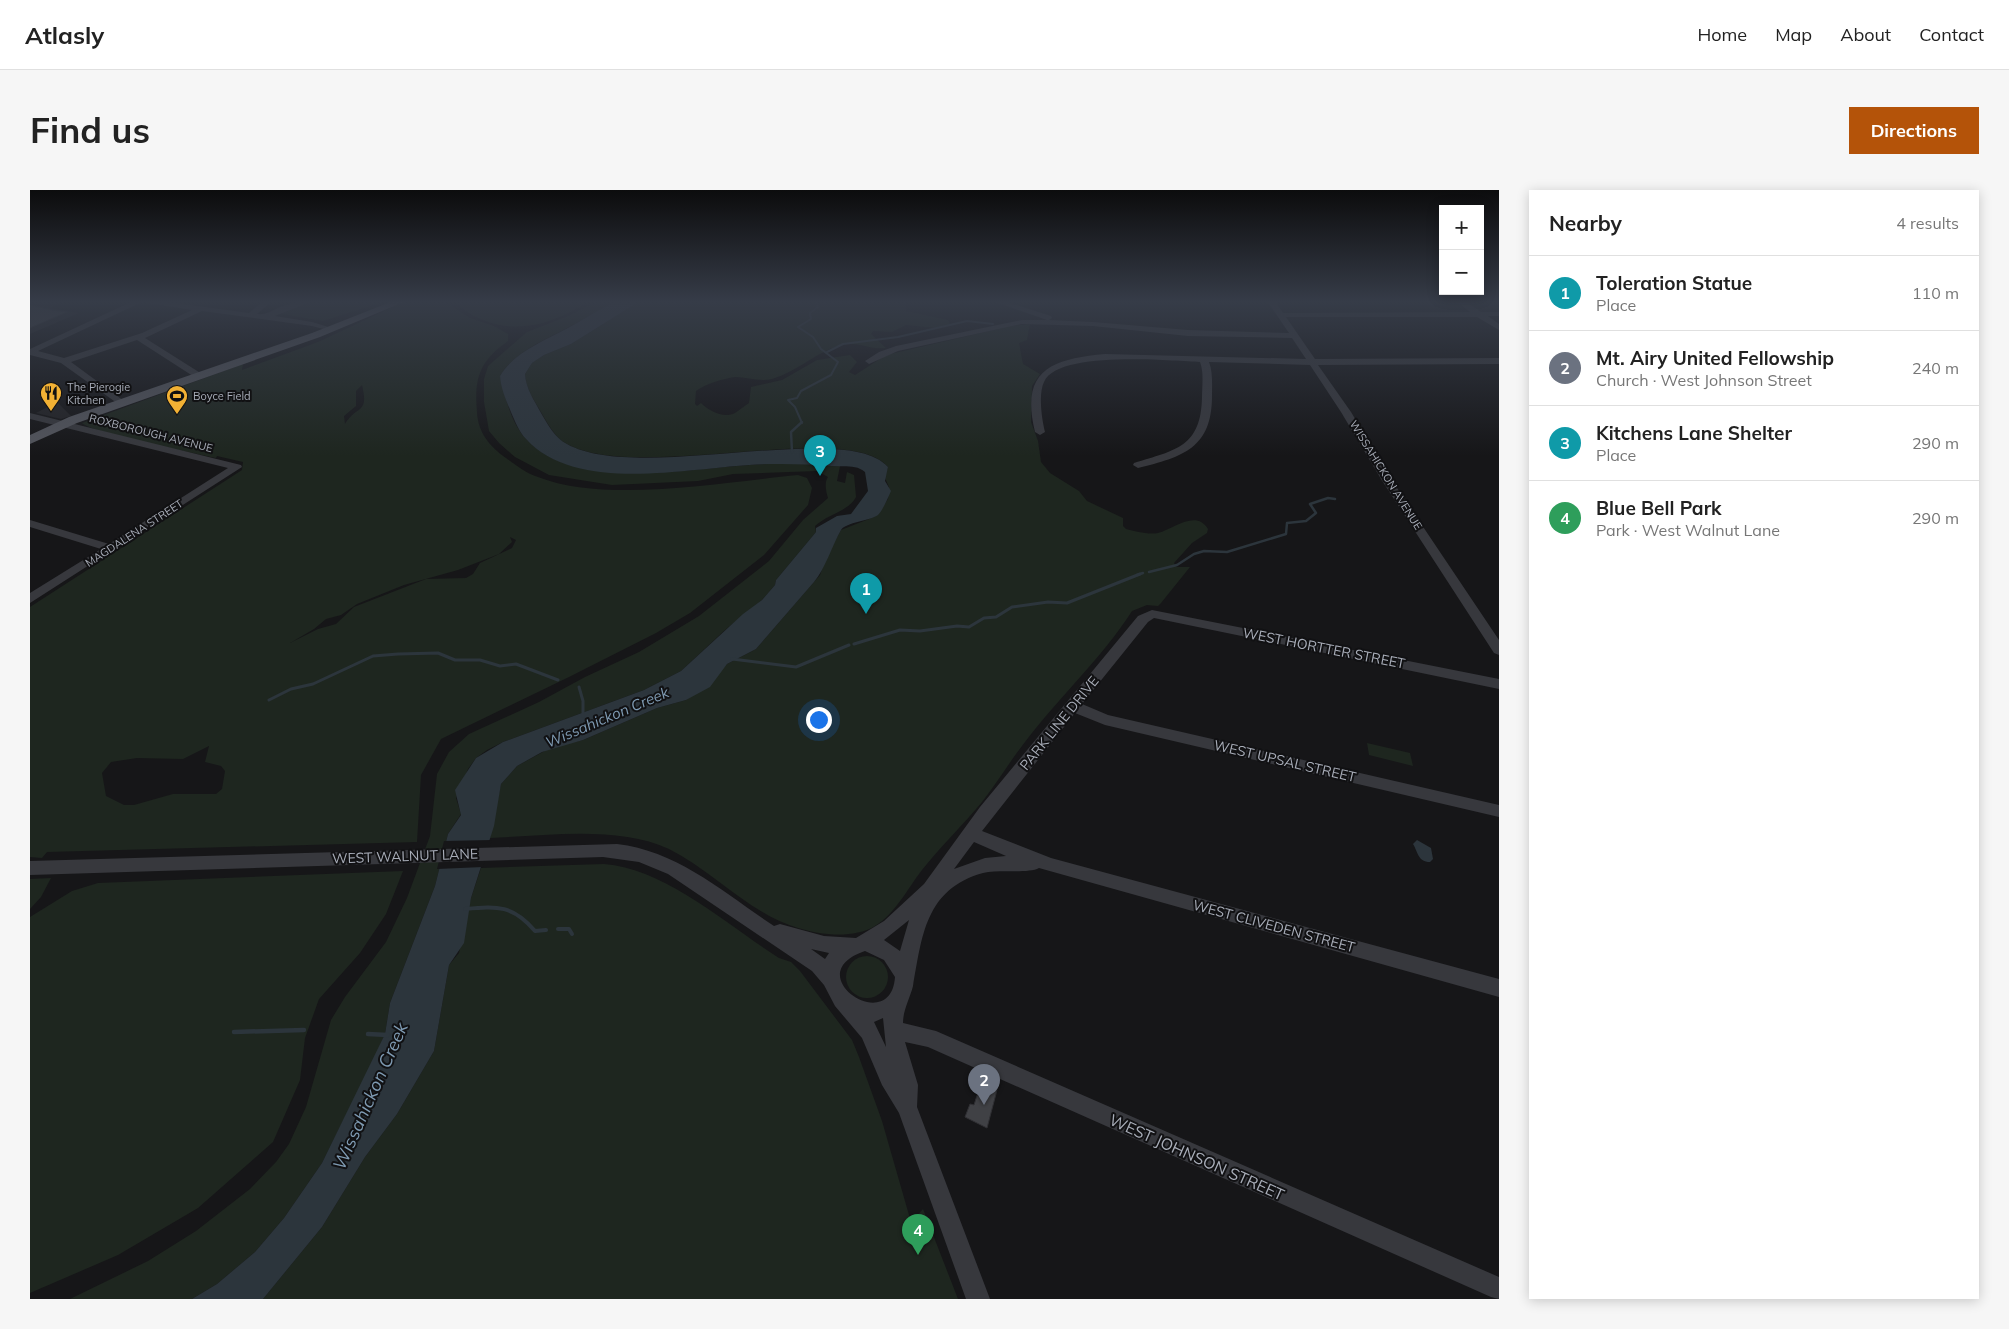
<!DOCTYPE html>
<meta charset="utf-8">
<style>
:root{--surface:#fff;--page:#f6f6f6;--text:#222;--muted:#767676;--line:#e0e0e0;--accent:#b45309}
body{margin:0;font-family:Mulish,sans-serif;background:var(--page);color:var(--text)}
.controls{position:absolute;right:15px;top:15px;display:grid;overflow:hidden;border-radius:0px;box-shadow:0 2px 12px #0003}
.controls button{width:45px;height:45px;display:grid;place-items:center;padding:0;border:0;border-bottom:1px solid var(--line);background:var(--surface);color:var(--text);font:25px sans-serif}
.you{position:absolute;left:788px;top:529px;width:18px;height:18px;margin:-12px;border:4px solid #fff;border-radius:50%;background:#1a73e8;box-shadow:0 0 0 8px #1a73e833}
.badge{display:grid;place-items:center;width:32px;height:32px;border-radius:50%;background:var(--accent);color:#fff;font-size:16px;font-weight:700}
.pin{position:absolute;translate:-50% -41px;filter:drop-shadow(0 1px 2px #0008)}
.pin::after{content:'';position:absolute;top:26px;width:18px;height:15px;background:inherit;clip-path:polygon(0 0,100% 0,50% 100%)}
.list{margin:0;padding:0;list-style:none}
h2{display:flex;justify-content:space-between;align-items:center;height:65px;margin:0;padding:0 20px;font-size:21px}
h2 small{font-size:16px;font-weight:400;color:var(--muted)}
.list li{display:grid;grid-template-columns:32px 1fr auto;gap:15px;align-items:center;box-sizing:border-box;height:75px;padding:0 20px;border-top:1px solid var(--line)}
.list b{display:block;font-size:19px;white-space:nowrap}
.list p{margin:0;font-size:16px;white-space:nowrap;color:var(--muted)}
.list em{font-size:16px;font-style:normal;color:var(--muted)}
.map{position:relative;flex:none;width:1469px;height:1109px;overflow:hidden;border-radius:0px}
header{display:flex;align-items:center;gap:30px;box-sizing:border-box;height:70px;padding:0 25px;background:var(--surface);border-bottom:1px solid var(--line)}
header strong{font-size:24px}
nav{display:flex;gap:28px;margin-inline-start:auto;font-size:18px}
.intro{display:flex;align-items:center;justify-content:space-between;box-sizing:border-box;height:120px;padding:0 30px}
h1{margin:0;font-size:35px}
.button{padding:12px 22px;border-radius:0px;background:var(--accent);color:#fff;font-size:18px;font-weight:700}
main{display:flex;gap:30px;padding:0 30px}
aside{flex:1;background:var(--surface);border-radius:0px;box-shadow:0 2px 12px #0003}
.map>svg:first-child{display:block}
</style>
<header>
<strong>Atlasly</strong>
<nav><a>Home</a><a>Map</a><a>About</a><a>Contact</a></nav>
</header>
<div class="intro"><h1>Find us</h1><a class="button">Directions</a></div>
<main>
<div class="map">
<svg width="1469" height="1109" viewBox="0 0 1469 1109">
<rect width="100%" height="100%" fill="#161618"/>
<!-- built -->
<g fill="#222225">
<polygon points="0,111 35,111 20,118 49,123 0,144"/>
<polygon points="27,212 41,226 31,229 6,223"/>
</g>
<!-- green -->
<g fill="#1e261f" fill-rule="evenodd">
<path d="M286 111H414L440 128 464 136 478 144V151C450 171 444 187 447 222 448 242 459 256 476 268 486 275 496 283 508 287 576 314 695 292 768 285L777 288 782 298 778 315 734 365 660 423 626 443 539 487 411 549 391 585 387 652 17 662 12 668 0 667V417L212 280 213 272 187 266 186 268C164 263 62 243 52 233L213 174 212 180 288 152 367 115 353 112 293 131 251 124 263 118ZM332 195C339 225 327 214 315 234L314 226 326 216V201ZM480 347 486 350 482 358 450 373 443 384 436 388 396 389 324 417 306 434 288 439 260 453 284 439 296 429 311 425 327 414 374 395 428 380 469 364 482 352ZM179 556 175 572 191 576 195 581 192 599 186 604H143L104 615H94L76 606 72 583 81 572 107 568 153 569Z"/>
<path d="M421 111H560C523 134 485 147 444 126 436 122 429 115 421 111Z"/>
<path d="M568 111H585C569 120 553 130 537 138 513 151 484 162 470 186 475 207 481 233 496 249 544 301 655 279 719 275 738 274 757 273 776 274 787 274 799 277 810 276L807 291 815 293 817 282 824 285 826 307C819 321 798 324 785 336L786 342 746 390 745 395 732 410 695 440 651 481 614 500 473 552 457 560 446 568 438 579 426 608 431 624 418 644 405 696 360 813 355 844 346 865 292 973 254 1028 225 1062 187 1094 162 1109H40L118 1071 166 1041 220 999 246 972 259 954 276 917 301 830 315 807 356 752 377 708 400 646 407 584 419 562 439 544 509 512 555 487 609 462 669 426 739 371 773 330 798 308C796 302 794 292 798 287L787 281 703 284 668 291 582 295 519 285 485 267 469 253 459 241 454 212V189L458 176 497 142 538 126Z"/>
<path d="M610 111H876V121L918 130 920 134 906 138 876 135 862 142 843 141 841 144 856 158C842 160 828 152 815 154 788 160 769 181 742 189 730 192 716 187 706 187 695 188 675 194 666 201L665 214 667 216 671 213C679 221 694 229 705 223 710 220 714 216 719 213L721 197 752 190 787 170 820 165 827 172 819 182 825 185 856 165 981 136 1000 134 997 150 989 153 993 174 1010 184 1002 196 1001 232 1008 251 1011 272 1020 283 1049 301 1057 311 1093 328V336L1096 339C1105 341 1118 345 1128 343 1144 339 1166 319 1178 339L1177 343 1162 353 1144 373 1146 377H1160L1131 413 1128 416 1117 415 1102 421C1072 468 1029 507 995 552 980 571 967 593 952 612 933 635 911 656 892 680 878 698 865 724 845 736 823 749 791 745 768 738 720 724 683 681 639 659 588 635 515 646 460 648L471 594 487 576 522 557 553 550 627 518 656 510 697 474 726 459 790 385 797 365 811 340 844 327 851 320 858 309 859 297 855 288 858 277C818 229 608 293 537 254 525 248 518 234 511 222 504 210 496 199 495 184L502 173 514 165 541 154Z"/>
<polygon points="1337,553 1380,563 1383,576 1339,565"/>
<path d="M574 674C636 679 697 735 749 768L761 772 770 781 822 850 829 867 852 931 881 1032 893 1019 928 1109H233L292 1037 335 967 367 924 404 861 419 775 429 763 441 708 451 678Z"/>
<polygon points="373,681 356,724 330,763 289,809 275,848 270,890 243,952 168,1018 88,1065 0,1103 0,727 42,701 68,693"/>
<polygon points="21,688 11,707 0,719 0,689"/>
<circle cx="837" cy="787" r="21"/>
</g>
<!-- water -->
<g fill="#2c353c">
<path d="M585 111H610L541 154 514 165 502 173 495 184C496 199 504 210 511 223 518 235 525 248 537 254 609 294 817 229 858 277L855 291 861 301C858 308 853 320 848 325 840 331 816 332 811 340 802 356 795 379 784 392L726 459 697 474 680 497 656 510 627 518 553 550 512 562 487 576 471 594 464 636 441 708 434 753 419 775 404 861 367 924 335 967 292 1037 233 1109H162L187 1094 225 1062 254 1028 292 973 355 844 360 813 405 696 418 644 431 625 425 600 446 568 473 552 614 500 651 481 713 424 732 410 745 395 746 390 786 342V338L807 326 821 324 838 301 835 282C826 274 813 277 802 276 774 274 747 273 719 275 654 279 545 303 496 249 489 242 485 231 481 222 476 210 471 199 470 186 484 162 514 151 538 138 554 129 569 120 585 111Z"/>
<path d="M1387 650 1401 658 1403 669 1400 672C1388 672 1388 662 1383 654Z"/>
</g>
<!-- pier -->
<polygon fill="#161618" points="462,650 453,677 407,679 414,651"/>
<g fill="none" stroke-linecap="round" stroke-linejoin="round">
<!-- stream-far4 -->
<g stroke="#2c353c" stroke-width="2">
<polyline points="797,162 813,154 868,147 937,131 963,134"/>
<polyline points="772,233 765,217 758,210 767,208 771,201 801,185 808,172 791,159 783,147 768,137 781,129 780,123 788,117 784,111"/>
</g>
<!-- stream-far3 -->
<g stroke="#2c353c" stroke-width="2.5">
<polyline points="762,262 761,242 772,232"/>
<polyline points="1119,382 1147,375 1164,364 1174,361 1197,362 1256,344 1257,333 1276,331 1286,323 1280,314 1298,308 1305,309"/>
<polyline points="1107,385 1113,383"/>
</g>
<!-- stream-far2 -->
<g stroke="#2c353c" stroke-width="3">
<polyline points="824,454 870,440 890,441 927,436 939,437 954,428 966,427 982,417 1018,412 1037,413 1110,384"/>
<polyline points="702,469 766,477 819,455"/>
<polyline points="549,497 553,511 553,526"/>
<polyline points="239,510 261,499 283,494 343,466 368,464 408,463 425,470 450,470 470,476 486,474 528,490"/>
</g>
<!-- stream-far1 -->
<g stroke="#2c353c" stroke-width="4">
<path d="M435 719C468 716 483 715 505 741L516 740"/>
<polyline points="528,739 539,739 542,744"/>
</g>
<!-- stream -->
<g stroke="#2c353c" stroke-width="4.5">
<polyline points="204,842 274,840"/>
<polyline points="338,844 358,845"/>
</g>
</g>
<!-- building -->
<g fill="#404145" stroke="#303034">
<polygon points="0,115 22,120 37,122 0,138"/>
<polygon points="951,893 967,900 957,938 935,927 940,914 944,915"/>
</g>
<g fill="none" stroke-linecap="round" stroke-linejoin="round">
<!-- minor -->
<g fill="#37383d" fill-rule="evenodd">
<path d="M103 111H131L219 123 233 111H242L227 124C237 125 241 121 250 117 261 113 271 111 283 111L245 126 282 132 305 139 301 141 282 136 172 121 115 148 172 184V188H166L107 150 41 172 94 211V215L91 216 31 173 0 165V159ZM112 112 162 120 112 143 34 168 8 161Z"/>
<path d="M962 111H974L1021 126 1022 128 1019 130 1063 132 1158 140 1259 143 1237 111H1245L1253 123 1440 122 1426 111H1435L1451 122H1469V126H1458L1469 134V140L1447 127H1256L1285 169 1469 168V174L1288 175 1321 222 1361 289 1469 450V465L1464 463 1351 289 1311 222 1280 175 1179 172C1183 182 1182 196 1182 206 1182 258 1153 267 1108 278L1103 275 1104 273C1146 260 1171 257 1172 207 1172 196 1174 182 1170 172 1140 171 1028 160 1014 192 1008 204 1012 230 1015 242L1010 245 1005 242C990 180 1021 169 1075 164L1276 169 1262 148 1158 146 1063 136 992 134 868 161 839 174 835 171 849 162 866 156 992 130H1017Z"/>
<polygon points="0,223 211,275 212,277 0,413 0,403 71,359 0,337 0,330 79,354 198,278 0,229"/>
<path d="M1122 420 1469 489V499L1124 428 1118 432 1052 514 1078 525 1469 615V627L1075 535 1045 523 952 641 1021 668 1469 789V807L1009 678C998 684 969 679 953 683 895 699 892 747 883 796 880 808 873 820 873 833L906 841 1469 1087V1109L1461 1107 898 857 875 852 888 895 887 917 960 1109H936L869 923 852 895 832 848 805 816 794 795 782 781 638 684 609 672 573 667 0 685V671L587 654C648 661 694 703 744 736L750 734 794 746 826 748 854 731 894 694 950 617 1108 426ZM944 652 976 666 955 668 924 679ZM879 730 870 761 854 750ZM781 759 799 763 795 769ZM835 761 854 770 865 787C861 848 766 784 835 761ZM853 828 856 857 844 832Z"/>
</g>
<!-- major -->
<polygon fill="#53555c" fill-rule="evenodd" points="363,111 376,111 290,147 47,233 0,254 0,245 39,227 282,143"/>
</g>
<!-- sky -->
<linearGradient id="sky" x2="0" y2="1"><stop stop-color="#0c0c0d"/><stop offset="0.42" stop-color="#363c48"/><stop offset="1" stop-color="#363c48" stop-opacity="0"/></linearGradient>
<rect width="1469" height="266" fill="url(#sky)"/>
<!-- icons -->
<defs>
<g id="restaurant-pin" transform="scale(1.125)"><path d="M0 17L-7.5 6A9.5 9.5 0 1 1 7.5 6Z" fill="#f2b134" stroke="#111113"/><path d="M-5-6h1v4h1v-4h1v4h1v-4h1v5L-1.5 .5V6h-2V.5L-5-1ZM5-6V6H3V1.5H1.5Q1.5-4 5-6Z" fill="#111"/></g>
<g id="stadium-pin" transform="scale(1.125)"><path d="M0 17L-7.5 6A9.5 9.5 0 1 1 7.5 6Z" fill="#f2b134" stroke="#111113"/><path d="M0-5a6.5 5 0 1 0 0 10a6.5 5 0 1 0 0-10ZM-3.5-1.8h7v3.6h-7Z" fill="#111"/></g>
</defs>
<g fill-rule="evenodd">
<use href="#restaurant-pin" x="21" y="203"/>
<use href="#stadium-pin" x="147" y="206"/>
</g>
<g text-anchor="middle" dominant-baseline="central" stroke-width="4" stroke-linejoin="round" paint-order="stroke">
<!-- far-poi labels -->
<g font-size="11" fill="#a8adb8" stroke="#111113" text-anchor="start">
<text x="37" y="197">The Pierogie<tspan x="37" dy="13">Kitchen</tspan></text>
<text x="163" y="206">Boyce Field</text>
</g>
<!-- far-street labels -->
<g font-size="11" fill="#a8adb8" stroke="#111113">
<text transform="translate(121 243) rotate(14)">ROXBOROUGH AVENUE</text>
<text transform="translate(1356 285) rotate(58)">WISSAHICKON AVENUE</text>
<text transform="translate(104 343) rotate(-33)">MAGDALENA STREET</text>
</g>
<!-- street labels -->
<g font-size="14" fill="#a8adb8" stroke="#111113">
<text transform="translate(1294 458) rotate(11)">WEST HORTTER STREET</text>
<text transform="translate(1029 533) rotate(-51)">PARK LINE DRIVE</text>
<text transform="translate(1255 571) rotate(13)">WEST UPSAL STREET</text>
<text transform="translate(375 666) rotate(-2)">WEST WALNUT LANE</text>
<text transform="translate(1244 736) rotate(15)">WEST CLIVEDEN STREET</text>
</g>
<!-- water labels -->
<g font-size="15" font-style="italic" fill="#7f9bb3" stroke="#111113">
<text transform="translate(577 527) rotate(-23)">Wissahickon Creek</text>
</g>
<!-- near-street labels -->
<g font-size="16" fill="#a8adb8" stroke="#111113">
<text transform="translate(1167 967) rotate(24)">WEST JOHNSON STREET</text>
</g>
<!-- near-water labels -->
<g font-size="18" font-style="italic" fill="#7f9bb3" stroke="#111113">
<text transform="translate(340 906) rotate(-66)">Wissahickon Creek</text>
</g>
</g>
</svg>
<div class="controls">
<button>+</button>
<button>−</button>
</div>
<div class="you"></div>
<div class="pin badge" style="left:836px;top:424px;background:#0f9aa8">1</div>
<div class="pin badge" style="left:954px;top:915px;background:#6b7280">2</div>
<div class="pin badge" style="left:790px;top:286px;background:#0f9aa8">3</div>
<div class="pin badge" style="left:888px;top:1065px;background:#2e9e5b">4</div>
</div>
<aside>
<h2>Nearby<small>4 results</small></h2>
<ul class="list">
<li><span class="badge" style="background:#0f9aa8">1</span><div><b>Toleration Statue</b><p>Place</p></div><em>110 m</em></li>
<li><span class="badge" style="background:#6b7280">2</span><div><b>Mt. Airy United Fellowship</b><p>Church · West Johnson Street</p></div><em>240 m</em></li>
<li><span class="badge" style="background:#0f9aa8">3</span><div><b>Kitchens Lane Shelter</b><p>Place</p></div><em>290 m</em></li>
<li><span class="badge" style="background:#2e9e5b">4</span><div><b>Blue Bell Park</b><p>Park · West Walnut Lane</p></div><em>290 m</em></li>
</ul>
</aside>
</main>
